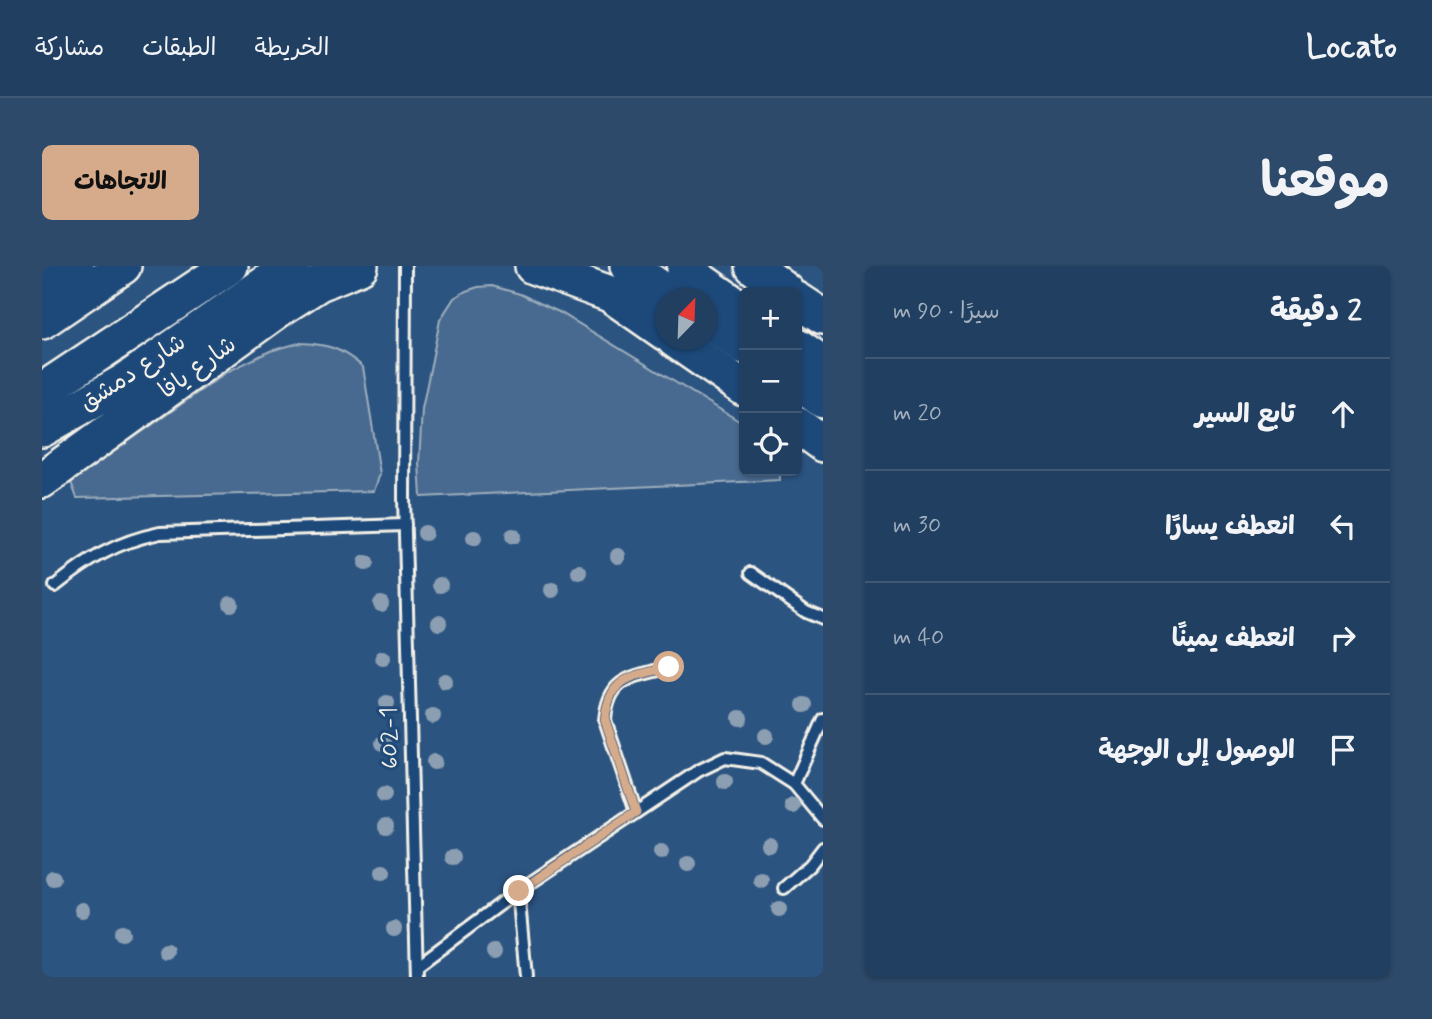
<!DOCTYPE html>
<html lang="ar">
<meta charset="utf-8">
<style>
:root{--surface:#213f61;--page:#2d4a6a;--text:#f1f3f6;--muted:#a2afbd;--line:#3e5876;--accent:#d6ab8b}
body{margin:0;font-family:Mynerve,"Playpen Sans Arabic",sans-serif;background:var(--page);color:var(--text);direction:rtl}
.controls{position:absolute;right:21px;top:21px;display:grid;overflow:hidden;border-radius:10px;box-shadow:0 2px 5px #0004}
.controls button{width:63px;height:63px;display:grid;place-items:center;padding:0;border:0;border-bottom:2px solid var(--line);background:var(--surface);color:var(--text);font:35px sans-serif}
.compass{position:absolute;left:613px;top:21px;width:63px;height:63px;border-radius:50%;background:var(--surface);box-shadow:0 2px 5px #0004;rotate:23deg}
.stop{position:absolute;width:21px;height:21px;margin:-16px;border:5px solid #d6ab8b;border-radius:50%;background:#fff}
.stop.end{background:#d6ab8b;border-color:#fff;box-shadow:0 2px 7px #0008}
.list{margin:0;padding:0;list-style:none}
h2{display:flex;justify-content:space-between;align-items:center;height:91px;margin:0;padding:0 28px;font-size:30px}
h2 small{font-size:23px;font-weight:400;color:var(--muted)}
.list li{display:grid;grid-template-columns:46px 1fr auto;gap:21px;align-items:center;box-sizing:border-box;height:112px;padding:0 28px;border-top:2px solid var(--line)}
.list b{display:block;font-size:26px;white-space:nowrap}
.list em{font-size:23px;font-style:normal;color:var(--muted)}
.icon{flex:none;width:38px;height:38px;fill:none;stroke:currentColor;stroke-width:2;stroke-linecap:round;stroke-linejoin:round}
.map{position:relative;flex:none;width:781px;height:711px;overflow:hidden;direction:ltr;border-radius:10px}
header{display:flex;align-items:center;gap:42px;box-sizing:border-box;height:98px;padding:0 35px;background:var(--surface);border-bottom:2px solid var(--line)}
header strong{font-size:33px}
nav{display:flex;gap:38px;margin-inline-start:auto;font-size:24px}
.intro{display:flex;align-items:center;justify-content:space-between;box-sizing:border-box;height:168px;padding:0 42px}
h1{margin:0;font-size:49px}
.button{padding:18px 32px;border-radius:10px;background:var(--accent);color:#111;font-size:24px;font-weight:700}
main{display:flex;gap:42px;padding:0 42px}
aside{flex:1;background:var(--surface);border-radius:10px;box-shadow:0 2px 5px #0004}
.map>svg:first-child{display:block}
</style>
<header>
<strong>Locato</strong>
<nav><a>الخريطة</a><a>الطبقات</a><a>مشاركة</a></nav>
</header>
<div class="intro"><h1>موقعنا</h1><a class="button">الاتجاهات</a></div>
<main>
<aside>
<h2>2 دقيقة<small>سيرًا · 90 m</small></h2>
<ul class="list">
<li><svg class="icon" aria-label="ahead" viewBox="0 0 24 24"><path d="M12 20V5M6 11l6-6 6 6"/></svg><div><b>تابع السير</b></div><em>20 m</em></li>
<li><svg class="icon" aria-label="left" viewBox="0 0 24 24"><path d="M17 20v-9H6M10 6l-5 5 5 5"/></svg><div><b>انعطف يسارًا</b></div><em>30 m</em></li>
<li><svg class="icon" aria-label="right" viewBox="0 0 24 24"><path d="M7 20v-9h11M14 6l5 5-5 5"/></svg><div><b>انعطف يمينًا</b></div><em>40 m</em></li>
<li><svg class="icon" aria-label="arrive" viewBox="0 0 24 24"><path d="M6 21V4h12l-3 4 3 4H6"/></svg><div><b>الوصول إلى الوجهة</b></div></li>
</ul>
</aside>
<div class="map">
<svg width="781" height="711" viewBox="0 0 781 711">
<rect width="100%" height="100%" fill="#2c5481"/>
<filter id="ink" filterUnits="userSpaceOnUse"><feTurbulence type="fractalNoise" baseFrequency=".0143" numOctaves="2"/><feDisplacementMap in="SourceGraphic" scale="14" xChannelSelector="R" yChannelSelector="G"/><feConvolveMatrix kernelMatrix="1 2 1 2 8 2 1 2 1" color-interpolation-filters="sRGB"/></filter>
<g filter="url(#ink)">
<!-- green -->
<g fill="#496b90" stroke="#9eaebc" stroke-width="2">
<polygon points="450,20 478,28 519,47 702,158 702,205 738,205 738,214 379,231 377,197 380,143 398,54 412,32 424,25 436,21"/>
<path d="M257 77C286 78 299 82 321 101L338 208 332 225 35 232 29 216 185 106 228 85Z"/>
</g>
<g fill="none" stroke-linecap="round" stroke-linejoin="round">
<!-- service casing -->
<g stroke="#f4f1e8" stroke-width="16">
<g id="service">
<polyline points="363,0 362,232 375,711"/>
<polyline points="709,307 764,346 781,353"/>
<path d="M13 320C47 293 74 276 118 267L363 259"/>
<polyline points="752,518 781,553"/>
<path d="M594 546 563 454C567 410 590 412 627 401"/>
<polyline points="742,622 768,599 781,582"/>
<polyline points="476,625 484,711"/>
<polyline points="375,700 476,625 656,505 683,492 719,497 752,518 781,453"/>
</g>
</g>
<!-- primary casing -->
<g stroke="#f4f1e8" stroke-width="40">
<g id="primary">
<polyline points="491,0 568,28 624,67"/>
<polyline points="586,0 632,32"/>
<polyline points="711,0 745,26"/>
<polyline points="643,4 702,45"/>
<polyline points="0,24 34,0"/>
<polyline points="755,34 781,51"/>
<polyline points="0,55 81,0"/>
<polyline points="666,55 702,80"/>
<polyline points="633,74 702,122"/>
<polyline points="755,81 781,99"/>
<polyline points="755,116 781,134"/>
<polyline points="0,125 188,0"/>
<polyline points="755,159 781,178"/>
<polyline points="0,163 82,116 249,0"/>
<polyline points="0,214 238,42 277,17 318,0"/>
</g>
</g>
<!-- service -->
<use href="#service" stroke="#1f4a7a" stroke-width="10"/>
<!-- primary -->
<use href="#primary" stroke="#1f4a7a" stroke-width="35"/>
</g>
<!-- trees -->
<g fill="#8c9fb2">
<circle cx="383" cy="267" r="8"/>
<circle cx="471" cy="270" r="8"/>
<circle cx="432" cy="272" r="8"/>
<circle cx="576" cy="290" r="8"/>
<circle cx="324" cy="297" r="8"/>
<circle cx="537" cy="306" r="8"/>
<circle cx="398" cy="319" r="8"/>
<circle cx="510" cy="324" r="8"/>
<circle cx="189" cy="338" r="8"/>
<circle cx="339" cy="338" r="8"/>
<circle cx="397" cy="357" r="8"/>
<circle cx="341" cy="392" r="8"/>
<circle cx="403" cy="415" r="8"/>
<circle cx="345" cy="437" r="8"/>
<circle cx="762" cy="439" r="8"/>
<circle cx="391" cy="450" r="8"/>
<circle cx="698" cy="452" r="8"/>
<circle cx="724" cy="470" r="8"/>
<circle cx="341" cy="477" r="8"/>
<circle cx="392" cy="496" r="8"/>
<circle cx="683" cy="516" r="8"/>
<circle cx="342" cy="529" r="8"/>
<circle cx="751" cy="540" r="8"/>
<circle cx="344" cy="560" r="8"/>
<circle cx="727" cy="579" r="8"/>
<circle cx="619" cy="586" r="8"/>
<circle cx="411" cy="591" r="8"/>
<circle cx="646" cy="598" r="8"/>
<circle cx="341" cy="606" r="8"/>
<circle cx="11" cy="612" r="8"/>
<circle cx="719" cy="614" r="8"/>
<circle cx="737" cy="643" r="8"/>
<circle cx="40" cy="644" r="8"/>
<circle cx="352" cy="663" r="8"/>
<circle cx="80" cy="667" r="8"/>
<circle cx="124" cy="685" r="8"/>
<circle cx="452" cy="686" r="8"/>
</g>
</g>
<g fill="none" stroke-linecap="round" stroke-linejoin="round" filter="url(#ink)">
<!-- route -->
<path stroke="#d6ab8b" stroke-width="9" d="M477 625 594 546 563 454C567 410 590 411 627 401"/>
</g>
<g text-anchor="middle" dominant-baseline="central" stroke-width="6" stroke-linejoin="round" paint-order="stroke">
<!-- street labels -->
<g font-size="24" fill="#f4f1e8" stroke="#1f4a7a">
<text transform="translate(156 102) rotate(-36)">شارع يافا</text>
<text transform="translate(91 107) rotate(-33)">شارع دمشق</text>
<text transform="translate(348 472) rotate(-92)">602-1</text>
</g>
</g>
</svg>
<div class="controls">
<button>+</button>
<button>−</button>
<button><svg class="icon" aria-label="locate" viewBox="0 0 24 24"><circle cx="12" cy="12" r="6"/><path d="M12 2v4M12 18v4M2 12h4M18 12h4"/></svg></button>
</div>
<svg class="compass" viewBox="-18 -18 36 36"><path d="M0-13l5 13h-10z" fill="#e53935"/><path d="M0 13l5-13h-10z" fill="#a2afbd"/></svg>
<div class="stop" style="left:627px;top:401px"></div>
<div class="stop end" style="left:477px;top:625px"></div>
</div>
</main>
